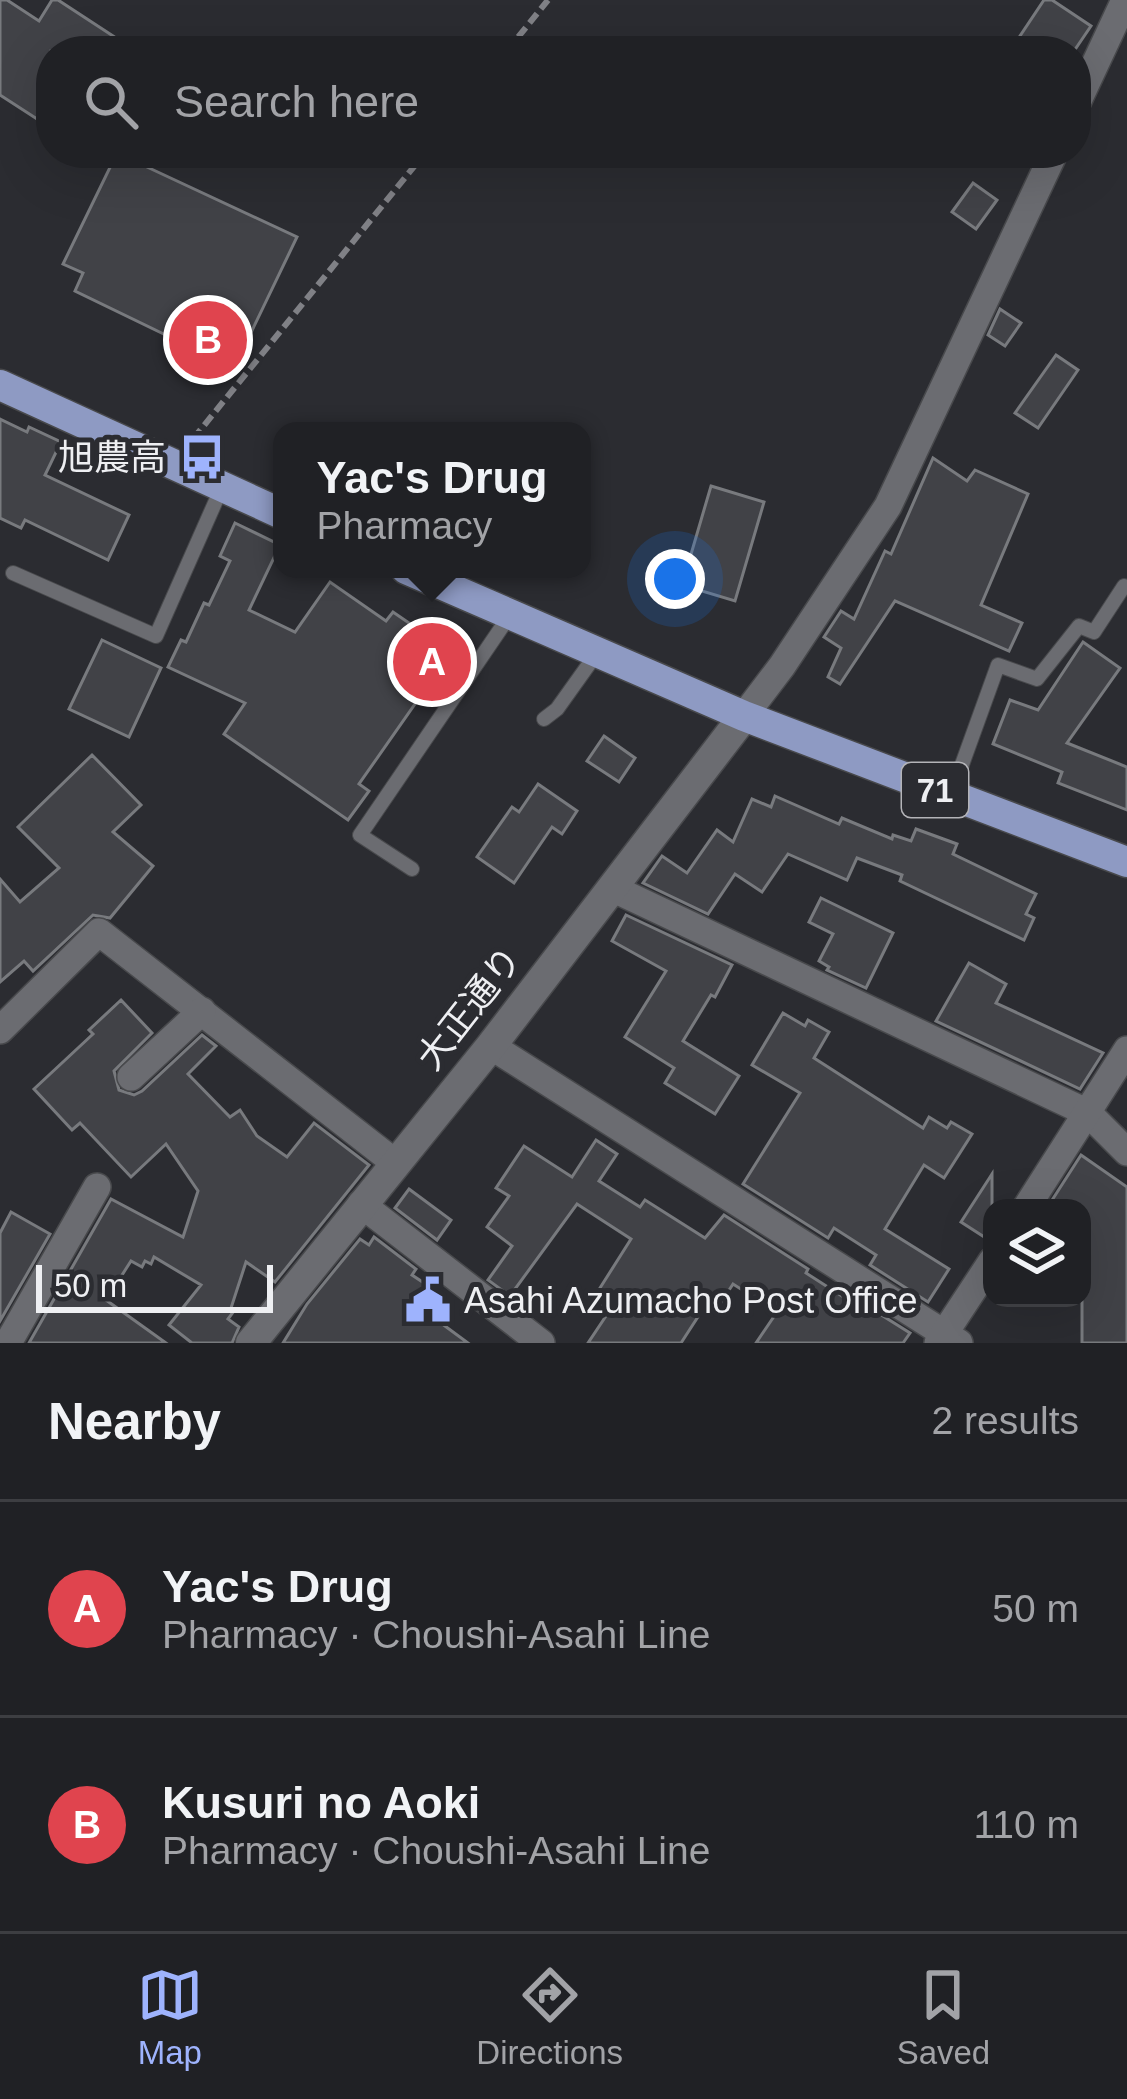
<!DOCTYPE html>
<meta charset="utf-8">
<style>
:root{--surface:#202125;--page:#2d2e32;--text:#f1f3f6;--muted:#a2a3a7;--line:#3d3e42;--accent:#9eb3fd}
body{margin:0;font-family:Helvetica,"Noto Sans JP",sans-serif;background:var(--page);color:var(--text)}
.controls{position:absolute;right:36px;bottom:36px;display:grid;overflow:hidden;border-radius:24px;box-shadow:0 12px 48px #0002}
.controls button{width:108px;height:108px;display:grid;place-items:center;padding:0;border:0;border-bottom:3px solid var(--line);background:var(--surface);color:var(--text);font:60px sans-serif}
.scale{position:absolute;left:36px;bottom:30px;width:237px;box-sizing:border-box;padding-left:12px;border:6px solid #eeeff2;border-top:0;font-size:33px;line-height:42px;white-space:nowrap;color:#eeeff2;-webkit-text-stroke:9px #2b2c31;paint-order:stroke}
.you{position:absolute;left:675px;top:579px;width:42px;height:42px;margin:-30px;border:9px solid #fff;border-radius:50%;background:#1a73e8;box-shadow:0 0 0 18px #1a73e833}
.badge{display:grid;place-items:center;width:78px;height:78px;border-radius:50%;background:var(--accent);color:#fff;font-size:39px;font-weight:700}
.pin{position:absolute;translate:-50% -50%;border:6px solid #fff;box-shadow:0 3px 12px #0006}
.popup{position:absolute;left:273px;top:422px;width:318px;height:156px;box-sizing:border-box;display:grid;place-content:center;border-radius:24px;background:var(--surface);filter:drop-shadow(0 3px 9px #0005);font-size:39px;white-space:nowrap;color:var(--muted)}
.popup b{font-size:45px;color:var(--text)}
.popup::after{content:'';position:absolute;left:50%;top:100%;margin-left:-24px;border:24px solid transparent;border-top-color:var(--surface)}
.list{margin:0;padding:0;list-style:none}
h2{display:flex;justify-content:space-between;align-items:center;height:156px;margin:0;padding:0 48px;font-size:51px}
h2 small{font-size:39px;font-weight:400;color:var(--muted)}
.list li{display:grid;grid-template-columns:78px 1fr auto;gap:36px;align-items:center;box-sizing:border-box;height:216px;padding:0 48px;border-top:3px solid var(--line)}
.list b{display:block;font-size:45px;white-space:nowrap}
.list p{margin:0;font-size:39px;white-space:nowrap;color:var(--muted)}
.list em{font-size:39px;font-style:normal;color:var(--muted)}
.icon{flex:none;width:66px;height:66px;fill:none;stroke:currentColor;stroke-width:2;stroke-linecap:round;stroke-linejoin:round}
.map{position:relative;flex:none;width:1127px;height:1343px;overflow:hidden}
.search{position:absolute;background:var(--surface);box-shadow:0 12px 48px #0002;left:36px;right:36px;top:36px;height:132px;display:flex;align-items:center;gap:30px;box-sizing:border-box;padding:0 42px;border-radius:48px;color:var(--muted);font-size:45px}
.sheet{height:588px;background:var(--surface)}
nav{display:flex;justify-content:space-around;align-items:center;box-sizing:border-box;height:168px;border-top:3px solid var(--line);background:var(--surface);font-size:33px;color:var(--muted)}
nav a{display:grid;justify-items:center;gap:6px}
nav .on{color:var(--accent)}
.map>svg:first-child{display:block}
</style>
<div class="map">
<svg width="1127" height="1343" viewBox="0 0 1127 1343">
<rect width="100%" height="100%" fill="#2b2c31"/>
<!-- building -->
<g fill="#414247" stroke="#787a7e" stroke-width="3">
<polygon points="0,0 7,0 39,21 52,0 58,0 136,51 51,51 51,128 0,95"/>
<polygon points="1044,0 1052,0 1091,26 1074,51 1035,51 1018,39"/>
<polygon points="117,153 297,237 234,368 75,291 83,273 63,264"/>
<polygon points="973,183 997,200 976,229 952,212"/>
<polygon points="1000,309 1021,323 1005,346 988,335"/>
<polygon points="1056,355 1078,370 1038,428 1015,413"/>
<polygon points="0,419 27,432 29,427 61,442 45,475 129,515 108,560 25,520 21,528 0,518"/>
<polygon points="933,458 967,481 975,470 1028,494 981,605 1022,623 1009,651 895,601 840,684 828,677 841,648 824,637 841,611 854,619 885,551 891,554"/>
<polygon points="711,486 764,502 735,601 682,585"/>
<polygon points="235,523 280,545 249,610 295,632 330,582 386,621 393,612 441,645 407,694 417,701 359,784 369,791 348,820 224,734 245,703 168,667 181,640 186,642 204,603 209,605 230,561 220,556"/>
<polygon points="102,640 161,668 129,737 69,709"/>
<polygon points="1083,642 1120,668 1067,743 1127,767 1127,810 1058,783 1062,772 993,744 1010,700 1038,710"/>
<polygon points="604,736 635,758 619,782 587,761"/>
<polygon points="92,755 141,805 113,832 153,866 110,918 93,915 33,971 24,961 0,982 0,879 20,902 59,868 18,827"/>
<polygon points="538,784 577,811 562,834 552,827 514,883 477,857 512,807 519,812"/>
<polygon points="775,796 839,824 842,818 892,839 893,835 911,841 916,829 957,844 953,854 1036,894 1026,914 1034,918 1024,940 900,881 902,875 857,858 847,880 788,854 762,892 735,874 708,914 643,883 662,856 687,873 717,830 733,842 752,799 771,807"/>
<polygon points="821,898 893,933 866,988 827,970 829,967 819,961 833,934 809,922"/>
<polygon points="626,915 732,965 715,997 711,995 683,1041 739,1076 715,1114 665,1083 674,1068 625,1037 666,971 612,941"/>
<polygon points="969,963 1006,984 996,1003 1103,1053 1080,1089 936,1021"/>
<polygon points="121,1000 152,1033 114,1071 119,1090 134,1095 142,1091 202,1035 216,1046 188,1074 230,1117 240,1110 257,1136 287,1157 314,1123 369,1165 275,1282 246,1262 231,1308 234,1311 228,1319 239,1327 232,1343 192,1343 169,1325 201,1285 154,1257 151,1264 145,1261 142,1267 131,1261 106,1300 166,1343 29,1343 111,1199 183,1237 198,1191 166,1144 131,1177 80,1123 72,1130 34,1089 93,1034 89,1030"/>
<polygon points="783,1013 805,1026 808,1020 829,1032 814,1058 923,1128 929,1117 947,1128 951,1122 972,1134 944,1178 924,1165 885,1229 949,1269 928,1302 870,1265 876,1255 834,1228 828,1238 743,1184 800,1093 752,1065"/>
<polygon points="596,1140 617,1154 599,1181 640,1207 645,1200 705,1238 724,1215 808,1269 806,1273 848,1300 851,1296 910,1333 903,1343 756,1343 777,1312 733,1284 715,1312 705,1306 681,1343 588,1343 610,1310 593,1299 631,1239 577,1204 510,1296 488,1280 512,1246 487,1227 509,1196 496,1188 524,1146 572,1177"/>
<polygon points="1081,1155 1127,1187 1127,1343 1082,1343 1082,1208 1047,1208"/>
<polygon points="992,1174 992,1242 961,1222"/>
<polygon points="409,1189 451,1220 437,1240 395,1208"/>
<polygon points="11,1212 50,1234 0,1321 0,1233"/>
<polygon points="374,1237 416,1269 412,1275 427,1285 417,1299 429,1307 426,1312 468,1343 283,1343 307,1304 360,1239 369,1245"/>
</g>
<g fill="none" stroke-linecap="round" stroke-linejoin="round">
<!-- service casing -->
<g stroke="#48494c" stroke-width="16">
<g id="service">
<polyline points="13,573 156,636 222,487"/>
<polyline points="544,719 557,709 597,653"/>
<polyline points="951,795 998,665 1037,679 1079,626 1094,632 1124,586"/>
<polyline points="412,869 360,835 510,615"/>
</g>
</g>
<!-- minor casing -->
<g stroke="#48494c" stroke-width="30">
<g id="minor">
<polyline points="1076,105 1125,0"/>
<polyline points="744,716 782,666 888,506 1054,153"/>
<polyline points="612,888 1088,1113 1127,1152"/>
<polyline points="0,1030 99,932 394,1162"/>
<polyline points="491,1046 959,1343"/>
<polyline points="131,1077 202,1011"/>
<polyline points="361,1204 541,1343"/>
<polyline points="1026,1208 1127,1050"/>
<polyline points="8,1343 97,1187"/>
<polyline points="938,1343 992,1261"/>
</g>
</g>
<!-- tertiary casing -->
<g stroke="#48494c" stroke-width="33">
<polyline id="tertiary" points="251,1343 491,1046 744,716"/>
</g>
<!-- primary casing -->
<g stroke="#48494c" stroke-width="33">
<g id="primary">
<polyline points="0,385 282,514"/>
<polyline points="406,569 744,716 1127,862"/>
</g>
</g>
<!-- path -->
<g stroke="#808186" stroke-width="6" stroke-dasharray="12 6" stroke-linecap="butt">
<polyline points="507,51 548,0"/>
<polyline points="193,439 425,153"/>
</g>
<!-- service -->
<use href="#service" stroke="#6b6c71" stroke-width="14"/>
<!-- minor -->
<use href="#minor" stroke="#6b6c71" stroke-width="27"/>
<!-- tertiary -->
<use href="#tertiary" stroke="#6b6c71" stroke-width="30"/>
<!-- primary -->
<use href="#primary" stroke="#8e9ac3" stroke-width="30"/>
</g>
<!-- icons -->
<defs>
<g id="bus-bare" transform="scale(3.6)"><path d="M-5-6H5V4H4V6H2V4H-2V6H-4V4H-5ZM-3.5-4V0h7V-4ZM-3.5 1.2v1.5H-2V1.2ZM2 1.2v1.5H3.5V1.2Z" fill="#9eb3fd" stroke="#2b2c31" stroke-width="2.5" paint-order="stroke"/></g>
<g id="civic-bare" transform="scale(3.6)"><path d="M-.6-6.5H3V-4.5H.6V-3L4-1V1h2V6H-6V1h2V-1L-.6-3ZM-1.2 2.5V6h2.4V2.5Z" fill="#9eb3fd" stroke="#2b2c31" stroke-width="2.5" paint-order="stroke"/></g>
</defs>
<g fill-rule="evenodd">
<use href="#bus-bare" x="202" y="457"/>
<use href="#civic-bare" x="428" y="1300"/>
</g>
<g text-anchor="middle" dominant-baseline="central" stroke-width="10" stroke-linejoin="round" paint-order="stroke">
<!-- shield labels -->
<rect fill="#2b2c31" stroke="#b4b4b8" stroke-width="3" x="902" y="763" width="66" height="54" rx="9"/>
<g font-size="33" font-weight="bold" fill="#eeeff2">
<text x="935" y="790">71</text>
</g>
<!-- poi labels -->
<g font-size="36" fill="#eeeff2" stroke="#2b2c31" text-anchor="end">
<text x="166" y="457">旭農高</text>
<text x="464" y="1300" text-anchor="start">Asahi Azumacho Post Office</text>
</g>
<!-- street labels -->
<g font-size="36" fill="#eeeff2" stroke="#2b2c31">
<text transform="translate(469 1008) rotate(-52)">大正通り</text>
</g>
</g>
</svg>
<div class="controls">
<button><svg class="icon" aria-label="layers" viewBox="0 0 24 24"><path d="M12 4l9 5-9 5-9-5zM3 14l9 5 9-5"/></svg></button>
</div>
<div class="scale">50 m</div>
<div class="you"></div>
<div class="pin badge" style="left:432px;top:662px;background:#e0444e">A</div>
<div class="popup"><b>Yac's Drug</b>Pharmacy</div>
<div class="pin badge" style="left:208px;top:340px;background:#e0444e">B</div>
<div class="search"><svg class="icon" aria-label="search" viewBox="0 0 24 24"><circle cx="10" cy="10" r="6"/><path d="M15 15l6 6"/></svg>Search here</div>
</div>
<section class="sheet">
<h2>Nearby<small>2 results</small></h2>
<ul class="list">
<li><span class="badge" style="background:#e0444e">A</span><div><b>Yac's Drug</b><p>Pharmacy · Choushi-Asahi Line</p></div><em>50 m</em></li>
<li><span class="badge" style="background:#e0444e">B</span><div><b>Kusuri no Aoki</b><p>Pharmacy · Choushi-Asahi Line</p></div><em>110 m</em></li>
</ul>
</section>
<nav>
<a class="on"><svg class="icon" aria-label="map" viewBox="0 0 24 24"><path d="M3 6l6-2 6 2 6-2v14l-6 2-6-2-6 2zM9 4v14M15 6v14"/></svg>Map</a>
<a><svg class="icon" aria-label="directions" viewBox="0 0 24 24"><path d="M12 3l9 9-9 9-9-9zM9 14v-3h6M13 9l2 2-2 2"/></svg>Directions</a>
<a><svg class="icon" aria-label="saved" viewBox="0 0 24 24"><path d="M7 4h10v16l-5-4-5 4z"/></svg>Saved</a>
</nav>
